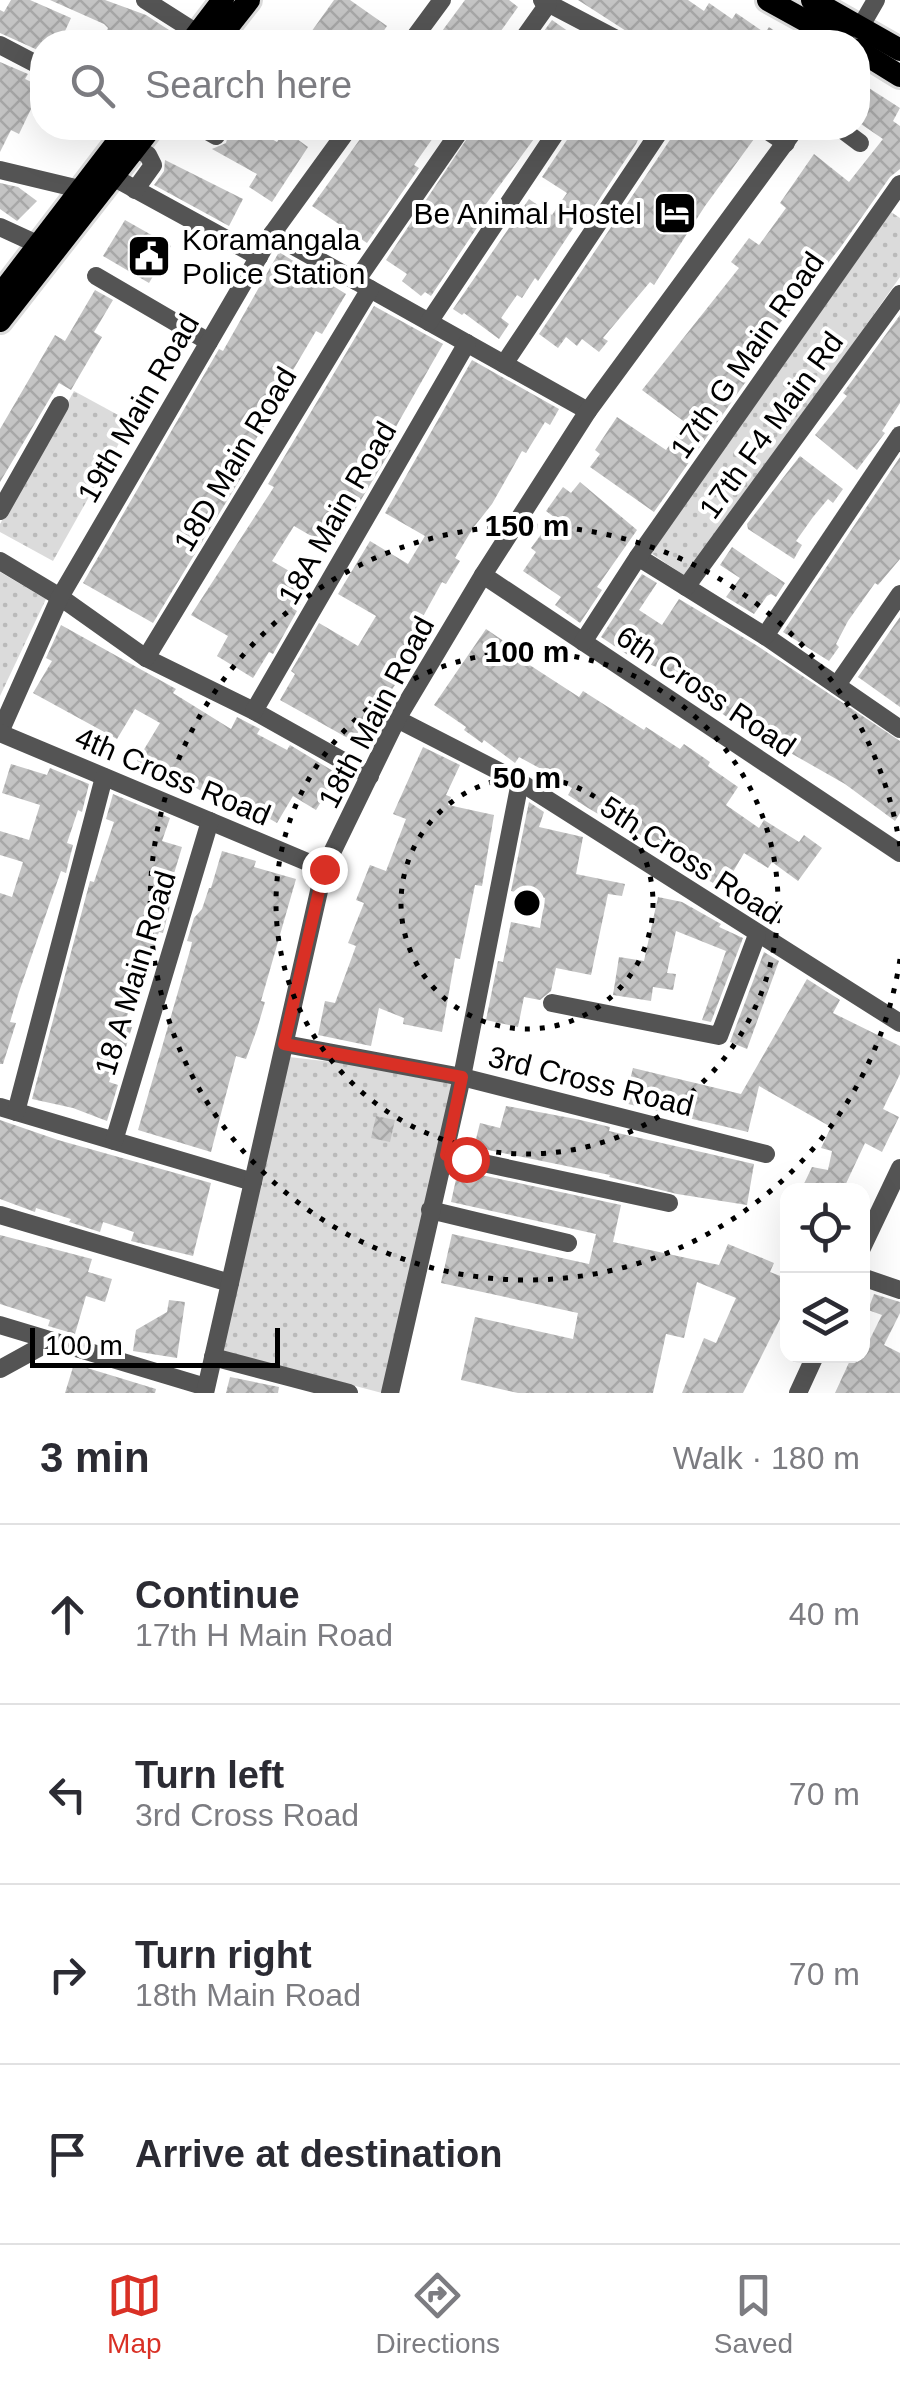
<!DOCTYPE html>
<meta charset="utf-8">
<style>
:root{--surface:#fff;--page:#f7f7f7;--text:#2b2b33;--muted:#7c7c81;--line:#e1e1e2;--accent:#d93025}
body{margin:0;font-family:Arial,sans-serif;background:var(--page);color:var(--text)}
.controls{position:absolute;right:30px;bottom:30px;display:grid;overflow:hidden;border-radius:20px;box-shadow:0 10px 40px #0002}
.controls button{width:90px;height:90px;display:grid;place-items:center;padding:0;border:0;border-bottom:2px solid var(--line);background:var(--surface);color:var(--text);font:50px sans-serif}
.scale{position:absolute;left:30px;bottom:25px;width:250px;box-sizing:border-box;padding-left:10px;border:5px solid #000;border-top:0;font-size:28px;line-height:35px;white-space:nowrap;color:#000;-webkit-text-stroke:8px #fff;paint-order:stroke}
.stop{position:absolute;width:30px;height:30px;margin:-22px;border:8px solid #d93025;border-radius:50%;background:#fff}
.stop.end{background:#d93025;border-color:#fff;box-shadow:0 2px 10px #0008}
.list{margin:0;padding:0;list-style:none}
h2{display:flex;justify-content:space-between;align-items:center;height:130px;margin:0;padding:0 40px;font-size:42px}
h2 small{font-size:32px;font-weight:400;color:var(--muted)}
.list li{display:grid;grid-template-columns:65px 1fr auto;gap:30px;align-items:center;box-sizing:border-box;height:180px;padding:0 40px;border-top:2px solid var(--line)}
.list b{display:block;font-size:38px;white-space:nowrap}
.list p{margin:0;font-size:32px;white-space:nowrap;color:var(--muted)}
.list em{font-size:32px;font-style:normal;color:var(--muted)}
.icon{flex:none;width:55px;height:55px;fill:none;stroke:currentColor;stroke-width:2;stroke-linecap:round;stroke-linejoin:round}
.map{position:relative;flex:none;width:900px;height:1393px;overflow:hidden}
.search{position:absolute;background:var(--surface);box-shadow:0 10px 40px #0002;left:30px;right:30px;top:30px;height:110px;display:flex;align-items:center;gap:25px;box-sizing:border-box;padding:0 35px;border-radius:40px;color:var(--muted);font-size:38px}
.sheet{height:850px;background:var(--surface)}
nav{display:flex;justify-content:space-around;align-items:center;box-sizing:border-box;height:140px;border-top:2px solid var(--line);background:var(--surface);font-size:28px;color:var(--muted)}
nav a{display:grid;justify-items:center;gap:5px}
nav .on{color:var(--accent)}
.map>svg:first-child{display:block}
</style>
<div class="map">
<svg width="900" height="1393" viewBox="0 0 900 1393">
<defs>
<pattern id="green-dots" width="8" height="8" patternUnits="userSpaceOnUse" patternTransform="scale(2.5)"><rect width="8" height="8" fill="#dbdbdb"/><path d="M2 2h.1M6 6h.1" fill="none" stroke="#bababa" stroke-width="1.8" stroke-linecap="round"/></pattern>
<pattern id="building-cross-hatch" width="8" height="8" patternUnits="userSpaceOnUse" patternTransform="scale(2.5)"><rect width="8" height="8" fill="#c4c4c4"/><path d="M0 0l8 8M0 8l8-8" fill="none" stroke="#a7a7a7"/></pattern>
</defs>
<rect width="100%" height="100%" fill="#fff"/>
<!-- green -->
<g fill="url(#green-dots)">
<polygon points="891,212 900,218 900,277 688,578 651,553"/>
<polygon points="74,391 131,422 53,561 0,532 0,524"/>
<polygon points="0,572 46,599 0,696"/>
<polygon points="289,1057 462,1077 382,1393 219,1350"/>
</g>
<!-- building -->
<g fill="url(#building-cross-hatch)">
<polygon points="11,0 30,0 71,18 60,42 42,42 42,52 0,33 0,10 4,12"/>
<polygon points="50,0 105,0 146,15 175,34 171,42 102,42 108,28 104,24"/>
<polygon points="334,0 350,0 387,26 376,42 304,42"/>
<polygon points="465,0 509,0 518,7 493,42 434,42"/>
<polygon points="578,0 688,0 704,11 709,3 732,19 736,13 765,33 769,27 791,42 650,42 639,35 637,38"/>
<polygon points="552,20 572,34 566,42 536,42"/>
<polygon points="0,62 28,74 25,79 42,87 42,112 32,107 19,134 11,130 0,152"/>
<polygon points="858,81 900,108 893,121 900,126 900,169 890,177 840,248 756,353 741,376 747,380 654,512 590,467 600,454 595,450 617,417 666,450 686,423 642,390 739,268 731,262 749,238 759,245 786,208 780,203 814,154 849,182 883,139 858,122"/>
<polygon points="225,128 252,128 277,142 286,128 305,128 297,139 308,147 272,202 249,187 257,174 212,149 226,143 228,135"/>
<polygon points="368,128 440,128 414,165 419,168 367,243 312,206"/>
<polygon points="474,128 542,128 486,204 491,207 431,296 425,292 421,296 402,281 407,274 386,260"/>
<polygon points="575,128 643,128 636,144 584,222 576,224 538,281 535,278 522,298 517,295 501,318 509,324 499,339 464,313 462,315 453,309 529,199 552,215 567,193 542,177"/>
<polygon points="678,128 737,128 754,139 705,206 654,285 650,282 603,338 608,341 599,352 582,339 577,346 566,337 558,348 539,334"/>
<polygon points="165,160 243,199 229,226 154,185 164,171"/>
<polygon points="0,183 18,187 37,201 17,221 0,209"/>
<polygon points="125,220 171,246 149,283 103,256"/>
<polygon points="279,252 346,294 322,334 316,331 283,387 288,390 256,439 240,468 245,471 153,623 83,583 219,349 223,351"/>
<polygon points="95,290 113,300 94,332 102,337 71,390 59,383 0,482 0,429 55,335 65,341"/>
<polygon points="374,306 443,344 398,423 386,448 391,450 332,548 294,526 272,561 308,582 292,608 297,611 273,654 269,652 253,678 217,656 228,636 191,615 274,487 268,484"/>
<polygon points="900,315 900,403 882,431 885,433 857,470 815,435 847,396 843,393"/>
<polygon points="472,360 559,409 550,425 545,422 526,453 522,451 492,504 473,528 455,558 460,561 446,584 442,582 410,640 422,647 373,716 369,714 353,741 280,700 295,674 291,671 319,623 358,646 376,616 338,594 370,541 408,564 425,536 385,513"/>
<polygon points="800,456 843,489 833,503 828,499 813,517 796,541 802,545 794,559 748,529 747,524"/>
<polygon points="900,457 900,559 878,585 875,583 848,621 836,644 839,647 829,661 783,632"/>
<polygon points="580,482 637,530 597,587 602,590 580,623 555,605 561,597 523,571 536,552 531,548 554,517 546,511 563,487 571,493"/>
<polygon points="732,547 785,583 776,597 771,594 767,596 754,614 726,597 740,578 720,565"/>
<polygon points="642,574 657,583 639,610 662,625 679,599 756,645 900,741 900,813 895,821 845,784 787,751 735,714 731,720 659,668 631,657 601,637"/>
<polygon points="900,617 900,707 858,677"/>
<polygon points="61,625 176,689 173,693 231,729 237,717 260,729 257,734 287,750 290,745 338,774 316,810 293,796 277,823 256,811 250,821 193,786 192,789 163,772 161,775 137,761 160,723 135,709 117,739 33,693 52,661 46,658"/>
<polygon points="486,629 508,644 505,649 579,697 583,691 644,730 646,727 680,749 684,744 710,762 708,766 738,787 726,805 759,828 764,820 799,842 804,835 822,848 798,881 772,862 768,868 744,853 723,889 646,843 648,840 618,820 615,824 588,808 568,795 572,788 543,770 519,757 515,763 484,740 482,743 464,730 466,727 434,705"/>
<polygon points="423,747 460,765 446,795 451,797 448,805 494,815 482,886 475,885 460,959 455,958 442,1032 403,1024 404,1018 379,1008 371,1046 318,1035 325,1001 335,1003 356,946 348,943 364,903 356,900 370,865 386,871 406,819 393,814"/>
<polygon points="11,764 47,775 50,768 89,784 82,812 78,810 67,843 73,845 66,873 61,871 19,992 10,1022 16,1023 3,1064 0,1064 0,893 12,897 23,862 0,855 0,831 29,840 40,805 2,793"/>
<polygon points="113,794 170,818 162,841 182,847 173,877 177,879 163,933 159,932 124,1024 132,1027 126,1047 121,1045 109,1082 118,1085 107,1121 73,1108 32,1099 90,881 94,882 114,822 106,819"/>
<polygon points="529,802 544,812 539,827 583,837 576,874 625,884 622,896 608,894 591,975 556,968 551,991 540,1000 524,997 518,1027 486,1020 498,961 503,962 511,922 540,928 545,898 511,891"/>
<polygon points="222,851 256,861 254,867 296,879 261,1001 265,1002 257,1029 246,1059 236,1056 211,1152 138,1130 191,947 192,942 187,941 194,918 202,909 209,888 211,888"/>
<polygon points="658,897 682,902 721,924 719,927 743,938 711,1022 702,1020 726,951 676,931 667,973 676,974 673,990 653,987 651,1001 613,995 619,957 644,961"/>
<polygon points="764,952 779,961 747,1049 730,1042"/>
<polygon points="807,979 840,1000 833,1013 900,1046 900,1074 883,1109 899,1117 882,1152 865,1143 843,1190 801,1190 812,1167 828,1170 832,1151 821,1148 831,1127 759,1086 748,1132 624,1103 633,1068 741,1094"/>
<polygon points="506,1106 576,1119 610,1127 609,1131 754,1164 747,1205 677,1194 609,1177 610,1175 474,1147 480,1123 500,1128"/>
<polygon points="376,1116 395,1120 390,1142 371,1138"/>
<polygon points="0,1120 58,1140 211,1183 193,1256 131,1241 134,1232 103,1222 100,1232 69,1222 71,1219 36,1208 35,1212 0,1199"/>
<polygon points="458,1170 621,1205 613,1242 719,1265 728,1244 774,1263 770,1272 788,1279 788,1320 781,1317 743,1393 682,1393 704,1338 716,1343 736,1298 697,1282 684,1338 666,1334 653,1393 518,1393 461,1380 475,1317 573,1339 578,1313 441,1283 452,1234 589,1264 596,1234 451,1202"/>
<polygon points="0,1235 92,1259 88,1272 112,1279 105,1302 86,1296 75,1334 48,1326 50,1320 0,1304"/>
<polygon points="874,1294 900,1302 900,1313 884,1345 900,1353 900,1393 835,1393 852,1356 862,1356 862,1336 870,1339 882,1315 868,1310"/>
<polygon points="169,1300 185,1302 177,1358 133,1351 136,1330 167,1312"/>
<polygon points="74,1364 156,1389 155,1393 65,1393"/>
<polygon points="230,1377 279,1387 278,1393 226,1393"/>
</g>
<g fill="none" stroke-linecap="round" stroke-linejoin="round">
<!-- major casing -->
<g stroke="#dbdbdb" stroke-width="28">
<g id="major">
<polyline points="768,0 844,42"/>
<polyline points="812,0 900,50"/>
<polyline points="191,42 223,0"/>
<polyline points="216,42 249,0"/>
<polyline points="858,50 900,76"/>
<polyline points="0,295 128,128"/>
<polyline points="0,321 151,128"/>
</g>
</g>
<!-- minor -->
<g stroke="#545454" stroke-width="18">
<polyline points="145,0 208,40"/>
<polyline points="542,0 622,42"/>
<polyline points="854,38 876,0"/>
<polyline points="411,42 442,0"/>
<polyline points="521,42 548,4"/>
<polyline points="0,45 42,67"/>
<polyline points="202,128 216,136"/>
<polyline points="763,128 786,143"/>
<polyline points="840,128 860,143"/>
<polyline points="0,170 92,192"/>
<polyline points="113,177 259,257"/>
<polyline points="135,190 153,165 148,155 135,148"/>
<polyline points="0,227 37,244"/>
<polyline points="272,234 588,411"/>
<polyline points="96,276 209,342"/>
<polyline points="356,281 462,128"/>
<polyline points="429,322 559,128"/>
<polyline points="504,364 662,128"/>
<polyline points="0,511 60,405"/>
<polyline points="638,557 765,636 900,729"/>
<polyline points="0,561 60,597 146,658 254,711 370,776"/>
<polyline points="483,575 900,853"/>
<polyline points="686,587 900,294"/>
<polyline points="765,636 900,435"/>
<polyline points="583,642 638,557 900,184"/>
<polyline points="146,658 370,289"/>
<polyline points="837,685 900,594"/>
<polyline points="254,711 467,343"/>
<polyline points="397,719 520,782 900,1023"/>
<polyline points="0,732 60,597 272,234 349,128"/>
<polyline points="0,733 324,869"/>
<polyline points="552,1003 719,1036 757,935"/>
<polyline points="285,1044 462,1077 766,1154"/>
<polyline points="0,1107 253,1182"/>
<polyline points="16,1112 104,777"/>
<polyline points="114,1141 210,821"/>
<polyline points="446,1155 669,1203"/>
<polyline points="430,1210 568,1243"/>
<polyline points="0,1215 230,1283"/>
<polyline points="862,1248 900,1168"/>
<polyline points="862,1277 900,1290"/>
<polyline points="0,1325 206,1387"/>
<polyline points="213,1357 349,1393"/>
<polyline points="0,1369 51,1341"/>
<polyline points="205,1393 324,869 397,719 483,575 588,411 796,128"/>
<polyline points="390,1393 462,1077 520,782"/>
<polyline points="798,1393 815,1356"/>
</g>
<!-- major -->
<use href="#major" stroke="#000" stroke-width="22"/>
</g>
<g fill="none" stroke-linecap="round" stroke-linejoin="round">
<!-- route -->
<polyline stroke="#d93025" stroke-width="12" points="324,869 284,1044 462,1077 446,1155 466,1159"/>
</g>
<!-- distance rings -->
<g fill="none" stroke="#000" stroke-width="5" stroke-dasharray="5 10">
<circle cx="527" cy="903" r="126"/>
<circle cx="527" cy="903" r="251"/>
<path d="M900 959A377 377 0 1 1 900 847"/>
</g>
<!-- icons -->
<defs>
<g id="hotel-square" transform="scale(2.25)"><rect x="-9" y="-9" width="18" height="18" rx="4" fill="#000" stroke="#fff"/><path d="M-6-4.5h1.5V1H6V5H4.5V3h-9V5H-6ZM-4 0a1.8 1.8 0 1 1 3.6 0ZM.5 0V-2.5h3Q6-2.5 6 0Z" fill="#fff"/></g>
<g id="civic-square" transform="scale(2.25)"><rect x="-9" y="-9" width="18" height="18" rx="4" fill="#000" stroke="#fff"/><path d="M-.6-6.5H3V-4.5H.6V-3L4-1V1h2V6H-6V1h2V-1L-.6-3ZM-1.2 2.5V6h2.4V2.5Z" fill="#fff"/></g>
</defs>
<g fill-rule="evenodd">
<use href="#hotel-square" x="675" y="213"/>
<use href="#civic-square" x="149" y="256"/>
</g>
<g text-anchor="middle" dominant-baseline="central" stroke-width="8" stroke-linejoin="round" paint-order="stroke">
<!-- poi labels -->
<g font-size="30" fill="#000" stroke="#fff" text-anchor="end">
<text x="642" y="213">Be Animal Hostel</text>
<text x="182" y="239" text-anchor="start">Koramangala<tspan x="182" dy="34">Police Station</tspan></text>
</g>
<!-- street labels -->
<g font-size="30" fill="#000" stroke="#fff">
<text transform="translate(747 355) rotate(-55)">17th G Main Road</text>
<text transform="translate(138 408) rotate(-60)">19th Main Road</text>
<text transform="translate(771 425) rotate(-54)">17th F4 Main Rd</text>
<text transform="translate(235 459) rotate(-59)">18D Main Road</text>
<text transform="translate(337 513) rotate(-60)">18A Main Road</text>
<text transform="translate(706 691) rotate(34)">6th Cross Road</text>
<text transform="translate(376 712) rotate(-62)">18th Main Road</text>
<text transform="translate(173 776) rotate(23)">4th Cross Road</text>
<text transform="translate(691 860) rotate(33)">5th Cross Road</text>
<text transform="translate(135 973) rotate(-73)">18 A Main Road</text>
<text transform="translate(591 1081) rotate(14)">3rd Cross Road</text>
</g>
</g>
<circle cx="527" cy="903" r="15" fill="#000" stroke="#fff" stroke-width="5"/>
<g font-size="30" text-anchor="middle" font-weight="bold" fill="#000" stroke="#fff" stroke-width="8" stroke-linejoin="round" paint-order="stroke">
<text x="527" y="536">150 m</text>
<text x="527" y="662">100 m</text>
<text x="527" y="788">50 m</text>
</g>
</svg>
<div class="controls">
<button><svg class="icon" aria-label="locate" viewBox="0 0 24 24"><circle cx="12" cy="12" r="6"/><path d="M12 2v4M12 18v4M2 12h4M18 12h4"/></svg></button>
<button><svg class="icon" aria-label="layers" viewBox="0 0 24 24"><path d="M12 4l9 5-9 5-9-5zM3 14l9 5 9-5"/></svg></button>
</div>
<div class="scale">100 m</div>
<div class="stop" style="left:466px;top:1159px"></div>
<div class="stop end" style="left:324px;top:869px"></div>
<div class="search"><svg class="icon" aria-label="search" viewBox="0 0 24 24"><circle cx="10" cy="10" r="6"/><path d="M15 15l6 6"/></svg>Search here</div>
</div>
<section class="sheet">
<h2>3 min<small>Walk · 180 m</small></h2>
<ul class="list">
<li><svg class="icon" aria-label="ahead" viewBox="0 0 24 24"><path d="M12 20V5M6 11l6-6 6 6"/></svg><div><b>Continue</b><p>17th H Main Road</p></div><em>40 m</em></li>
<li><svg class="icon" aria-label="left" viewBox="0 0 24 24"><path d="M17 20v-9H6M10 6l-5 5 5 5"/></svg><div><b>Turn left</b><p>3rd Cross Road</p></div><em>70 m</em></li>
<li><svg class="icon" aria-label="right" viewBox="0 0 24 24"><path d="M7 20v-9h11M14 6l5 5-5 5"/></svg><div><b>Turn right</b><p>18th Main Road</p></div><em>70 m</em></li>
<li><svg class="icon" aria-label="arrive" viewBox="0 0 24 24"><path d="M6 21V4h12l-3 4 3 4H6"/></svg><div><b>Arrive at destination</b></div></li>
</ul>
</section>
<nav>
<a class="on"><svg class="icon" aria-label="map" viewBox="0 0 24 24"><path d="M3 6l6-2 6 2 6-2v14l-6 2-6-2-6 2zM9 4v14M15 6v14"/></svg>Map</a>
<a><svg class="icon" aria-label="directions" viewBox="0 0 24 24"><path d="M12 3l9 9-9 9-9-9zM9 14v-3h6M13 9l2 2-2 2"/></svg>Directions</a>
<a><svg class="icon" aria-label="saved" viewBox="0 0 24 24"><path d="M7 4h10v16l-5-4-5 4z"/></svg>Saved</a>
</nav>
